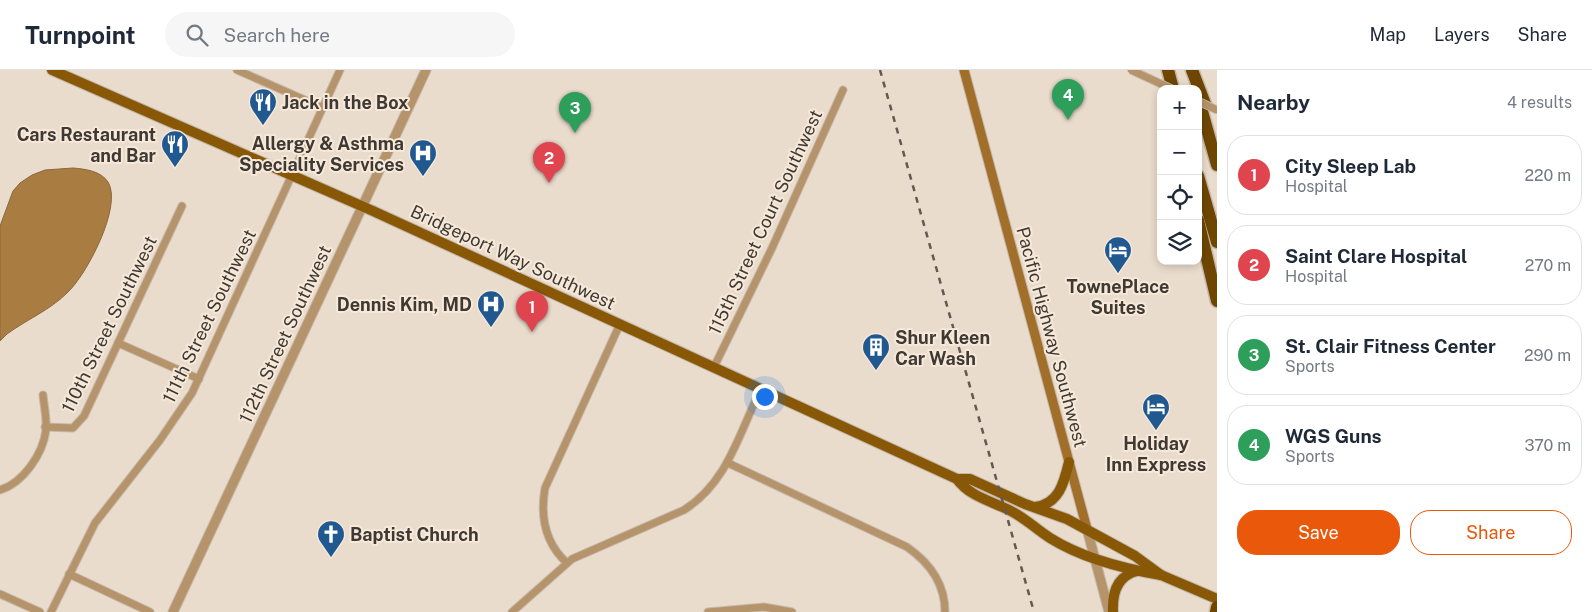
<!DOCTYPE html>
<meta charset="utf-8">
<style>
:root{--surface:#fff;--page:#f6f6f7;--text:#1f2937;--muted:#747a83;--line:#e0e1e3;--accent:#ea580c}
body{margin:0;font-family:"Public Sans",sans-serif;background:var(--page);color:var(--text)}
.controls{position:absolute;right:15px;top:15px;display:grid;overflow:hidden;border-radius:10px;box-shadow:0 2px 8px #0003}
.controls button{width:45px;height:45px;display:grid;place-items:center;padding:0;border:0;border-bottom:1px solid var(--line);background:var(--surface);color:var(--text);font:25px sans-serif}
.you{position:absolute;left:764px;top:326px;width:18px;height:18px;margin:-12px;border:4px solid #fff;border-radius:50%;background:#1a73e8;box-shadow:0 0 0 8px #1a73e833}
.badge{display:grid;place-items:center;width:32px;height:32px;border-radius:50%;background:var(--accent);color:#fff;font-size:16px;font-weight:700}
.pin{position:absolute;translate:-50% -41px;filter:drop-shadow(0 1px 2px #0008)}
.pin::after{content:'';position:absolute;top:26px;width:18px;height:15px;background:inherit;clip-path:polygon(0 0,100% 0,50% 100%)}
.list{margin:0;padding:0;list-style:none}
h2{display:flex;justify-content:space-between;align-items:center;height:65px;margin:0;padding:0 20px;font-size:21px}
h2 small{font-size:16px;font-weight:400;color:var(--muted)}
.list li{display:grid;grid-template-columns:32px 1fr auto;gap:15px;align-items:center;box-sizing:border-box;height:80px;margin:0 10px 10px;padding:0 10px;border:1px solid var(--line);border-radius:20px}
.list b{display:block;font-size:19px;white-space:nowrap}
.list p{margin:0;font-size:16px;white-space:nowrap;color:var(--muted)}
.list em{font-size:16px;font-style:normal;color:var(--muted)}
.actions{display:flex;gap:10px;padding:15px 20px}
.actions a{flex:1;padding:11px 0;border:1px solid var(--accent);border-radius:20px;text-align:center;font-size:18px;color:var(--accent)}
.actions .main{background:var(--accent);color:#fff}
.icon{flex:none;width:28px;height:28px;fill:none;stroke:currentColor;stroke-width:2;stroke-linecap:round;stroke-linejoin:round}
.map{position:relative;flex:none;width:1217px;height:542px;overflow:hidden}
header{display:flex;align-items:center;gap:30px;box-sizing:border-box;height:70px;padding:0 25px;background:var(--surface);border-bottom:1px solid var(--line)}
header strong{font-size:24px}
nav{display:flex;gap:28px;margin-inline-start:auto;font-size:18px}
.search{width:350px;height:45px;background:var(--page);display:flex;align-items:center;gap:12px;box-sizing:border-box;padding:0 18px;border-radius:28px;color:var(--muted);font-size:19px}
main{display:flex}
aside{flex:1;background:var(--surface)}
.map>svg:first-child{display:block}
</style>
<header>
<strong>Turnpoint</strong>
<div class="search"><svg class="icon" aria-label="search" viewBox="0 0 24 24"><circle cx="10" cy="10" r="6"/><path d="M15 15l6 6"/></svg>Search here</div>
<nav><a>Map</a><a>Layers</a><a>Share</a></nav>
</header>
<main>
<div class="map">
<svg width="1217" height="542" viewBox="0 0 1217 542">
<rect width="100%" height="100%" fill="#eadccc"/>
<!-- water -->
<path fill="#a97c41" stroke="#89683d" d="M73 98C85 99 101 101 108 112 123 136 86 206 67 223 50 240 26 250 7 264L0 271V156L13 121 20 113 32 105 45 100Z"/>
<g fill="none" stroke-linecap="round" stroke-linejoin="round">
<!-- minor casing -->
<g stroke="#c4b8aa" stroke-width="9">
<g id="minor">
<polyline points="237,0 323,38"/>
<polyline points="118,273 199,309"/>
<polyline points="714,297 772,178 843,20"/>
<polyline points="45,357 73,358 84,346 182,136"/>
<path d="M728 393 907 477C930 493 945 513 945 542"/>
<path d="M0 420C23 413 43 384 46 360 47 349 44 336 43 325"/>
<path d="M567 493C545 473 540 447 545 418L620 254"/>
<polyline points="69,504 150,542"/>
<polyline points="0,524 40,542"/>
<polyline points="51,542 95,453 160,370 192,323 340,0"/>
<path d="M512 542 572 489 684 440C728 412 739 363 761 319"/>
<polyline points="708,542 764,537 792,542"/>
</g>
</g>
<!-- tertiary casing -->
<g stroke="#c4b8aa" stroke-width="11">
<g id="tertiary">
<polyline points="1087,459 1109,542"/>
<polyline points="173,542 426,0"/>
</g>
</g>
<!-- secondary casing -->
<g stroke="#c4b8aa" stroke-width="11">
<polyline id="secondary" points="964,0 1087,459"/>
</g>
<!-- primary casing -->
<g stroke="#c4b8aa" stroke-width="12">
<g id="primary">
<path d="M52 0 373 141 957 409C969 426 991 431 1009 440 1024 447 1036 459 1050 468 1082 488 1125 499 1161 505"/>
<polyline points="957,409 970,409 1025,434 1067,449 1135,486 1161,505 1217,529"/>
<path d="M1035 437C1059 434 1064 413 1069 392"/>
<path d="M1113 542C1112 523 1117 506 1137 501"/>
</g>
</g>
<!-- motorway casing -->
<g stroke="#c4b8aa" stroke-width="15">
<g id="motorway">
<polyline points="1168,0 1173,19"/>
<polyline points="1192,0 1205,34"/>
<polyline points="1198,27 1217,95"/>
<polyline points="1198,106 1217,172"/>
<polyline points="1198,150 1217,231"/>
<polyline points="1216,542 1217,537"/>
</g>
</g>
<!-- minor -->
<use href="#minor" stroke="#b6946b" stroke-width="7"/>
<!-- tertiary -->
<use href="#tertiary" stroke="#b6946b" stroke-width="9"/>
<!-- secondary -->
<use href="#secondary" stroke="#a16f2a" stroke-width="9"/>
<!-- primary -->
<use href="#primary" stroke="#885806" stroke-width="10"/>
<!-- motorway -->
<use href="#motorway" stroke="#6f4600" stroke-width="12"/>
<!-- rail -->
<polyline stroke="#625a52" stroke-width="2.5" stroke-dasharray="6 6" stroke-linecap="butt" points="880,0 1034,542"/>
<!-- minor-bridge casing -->
<g stroke="#c4b8aa" stroke-width="9" stroke-linecap="butt">
<g id="minor-bridge">
<polyline points="1131,0 1172,19"/>
<polyline points="1198,31 1217,40"/>
</g>
</g>
<!-- minor-bridge -->
<use href="#minor-bridge" stroke="#b6946b" stroke-width="7"/>
</g>
<!-- icons -->
<defs>
<g id="restaurant-pin" transform="scale(1.4375)"><path d="M0 17L-7.5 6A9.5 9.5 0 1 1 7.5 6Z" fill="#205890" stroke="#f7e9d9"/><path d="M-5-6h1v4h1v-4h1v4h1v-4h1v5L-1.5 .5V6h-2V.5L-5-1ZM5-6V6H3V1.5H1.5Q1.5-4 5-6Z" fill="#fff"/></g>
<g id="hospital-pin" transform="scale(1.4375)"><path d="M0 17L-7.5 6A9.5 9.5 0 1 1 7.5 6Z" fill="#205890" stroke="#f7e9d9"/><path d="M-5-5h3v3.5h4V-5h3V5h-3V1.5h-4V5h-3Z" fill="#fff"/></g>
<g id="hotel-pin" transform="scale(1.4375)"><path d="M0 17L-7.5 6A9.5 9.5 0 1 1 7.5 6Z" fill="#205890" stroke="#f7e9d9"/><path d="M-6-4.5h1.5V1H6V5H4.5V3h-9V5H-6ZM-4 0a1.8 1.8 0 1 1 3.6 0ZM.5 0V-2.5h3Q6-2.5 6 0Z" fill="#fff"/></g>
<g id="building-pin" transform="scale(1.4375)"><path d="M0 17L-7.5 6A9.5 9.5 0 1 1 7.5 6Z" fill="#205890" stroke="#f7e9d9"/><path d="M-4-6H4V6H1V3H-1V6H-4ZM-2.5-4.3h1.7v1.8h-1.7ZM.8-4.3h1.7v1.8H.8ZM-2.5-1h1.7V.8h-1.7ZM.8-1h1.7V.8H.8Z" fill="#fff"/></g>
<g id="church-pin" transform="scale(1.4375)"><path d="M0 17L-7.5 6A9.5 9.5 0 1 1 7.5 6Z" fill="#205890" stroke="#f7e9d9"/><path d="M-1.2-6h2.4v3.5h3.3v2.4h-3.3V6h-2.4V-.1h-3.3v-2.4h3.3Z" fill="#fff"/></g>
</defs>
<g fill-rule="evenodd">
<use href="#restaurant-pin" x="263" y="32"/>
<use href="#restaurant-pin" x="175" y="74"/>
<use href="#hospital-pin" x="423" y="83"/>
<use href="#hotel-pin" x="1118" y="180"/>
<use href="#hospital-pin" x="491" y="234"/>
<use href="#building-pin" x="876" y="277"/>
<use href="#hotel-pin" x="1156" y="337"/>
<use href="#church-pin" x="331" y="464"/>
</g>
<g text-anchor="middle" dominant-baseline="central" stroke-width="4" stroke-linejoin="round" paint-order="stroke">
<!-- poi labels -->
<g font-size="18" font-weight="bold" fill="#3f3933" stroke="#f7e9d9" text-anchor="start">
<text x="282" y="32">Jack in the Box</text>
<text x="156" y="64" text-anchor="end">Cars Restaurant<tspan x="156" dy="21">and Bar</tspan></text>
<text x="404" y="73" text-anchor="end">Allergy &amp; Asthma<tspan x="404" dy="21">Speciality Services</tspan></text>
<text x="1118" y="216" text-anchor="middle">TownePlace<tspan x="1118" dy="21">Suites</tspan></text>
<text x="472" y="234" text-anchor="end">Dennis Kim, MD</text>
<text x="895" y="267">Shur Kleen<tspan x="895" dy="21">Car Wash</tspan></text>
<text x="1156" y="373" text-anchor="middle">Holiday<tspan x="1156" dy="21">Inn Express</tspan></text>
<text x="350" y="464">Baptist Church</text>
</g>
<!-- street labels -->
<g font-size="18" fill="#3f3933" stroke="#f7e9d9">
<text transform="translate(765 152) rotate(-65)">115th Street Court Southwest</text>
<text transform="translate(513 187) rotate(25)">Bridgeport Way Southwest</text>
<text transform="translate(209 246) rotate(-64)">111th Street Southwest</text>
<text transform="translate(109 254) rotate(-64)">110th Street Southwest</text>
<text transform="translate(285 264) rotate(-65)">112th Street Southwest</text>
<text transform="translate(1052 267) rotate(75)">Pacific Highway Southwest</text>
</g>
</g>
</svg>
<div class="controls">
<button>+</button>
<button>−</button>
<button><svg class="icon" aria-label="locate" viewBox="0 0 24 24"><circle cx="12" cy="12" r="6"/><path d="M12 2v4M12 18v4M2 12h4M18 12h4"/></svg></button>
<button><svg class="icon" aria-label="layers" viewBox="0 0 24 24"><path d="M12 4l9 5-9 5-9-5zM3 14l9 5 9-5"/></svg></button>
</div>
<div class="you"></div>
<div class="pin badge" style="left:532px;top:262px;background:#e0444e">1</div>
<div class="pin badge" style="left:549px;top:113px;background:#e0444e">2</div>
<div class="pin badge" style="left:575px;top:63px;background:#2e9e5b">3</div>
<div class="pin badge" style="left:1068px;top:50px;background:#2e9e5b">4</div>
</div>
<aside>
<h2>Nearby<small>4 results</small></h2>
<ul class="list">
<li><span class="badge" style="background:#e0444e">1</span><div><b>City Sleep Lab</b><p>Hospital</p></div><em>220 m</em></li>
<li><span class="badge" style="background:#e0444e">2</span><div><b>Saint Clare Hospital</b><p>Hospital</p></div><em>270 m</em></li>
<li><span class="badge" style="background:#2e9e5b">3</span><div><b>St. Clair Fitness Center</b><p>Sports</p></div><em>290 m</em></li>
<li><span class="badge" style="background:#2e9e5b">4</span><div><b>WGS Guns</b><p>Sports</p></div><em>370 m</em></li>
</ul>
<div class="actions"><a class="main">Save</a><a>Share</a></div>
</aside>
</main>
